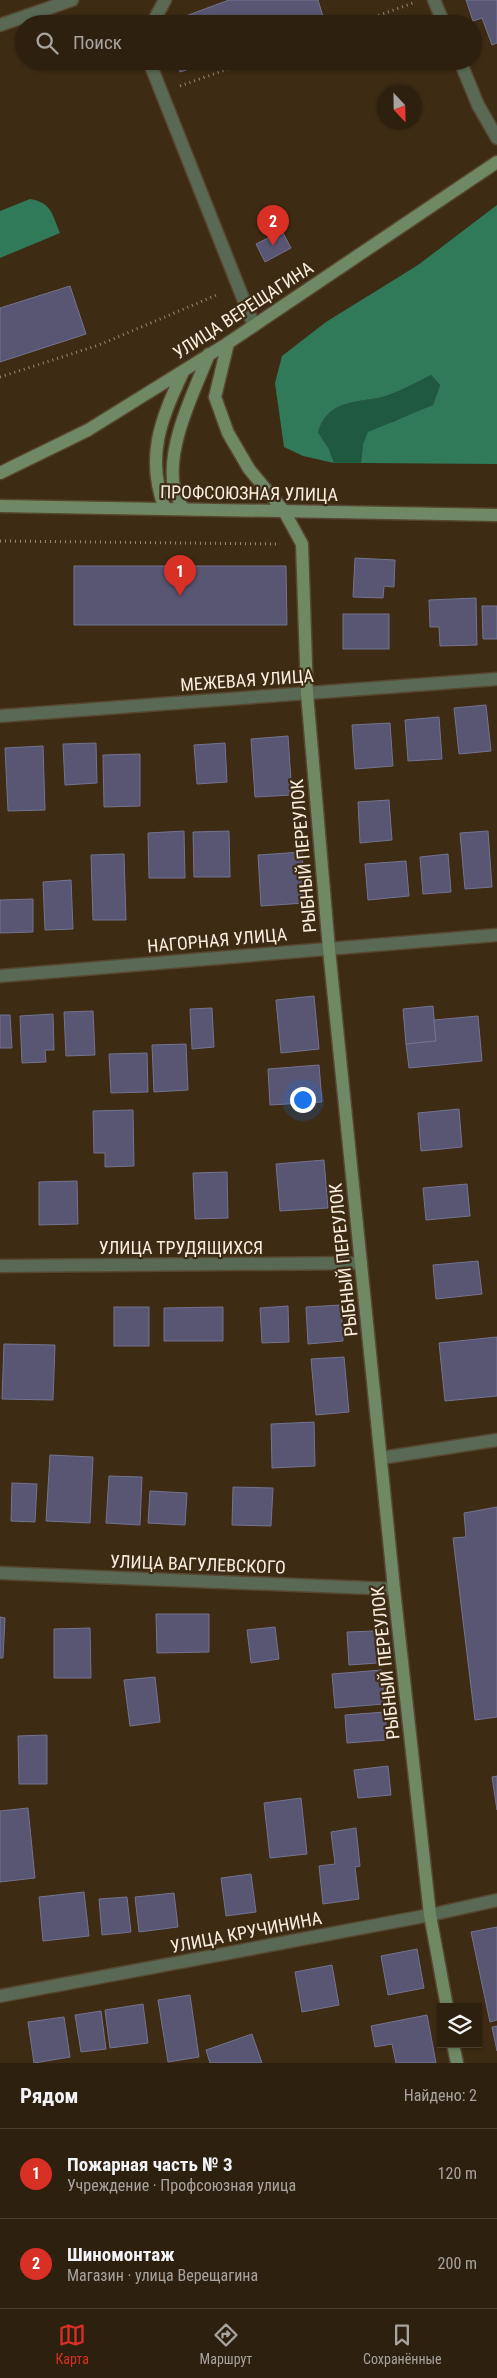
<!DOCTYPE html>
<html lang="ru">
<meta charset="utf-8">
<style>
:root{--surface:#2e200f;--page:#3a2d1d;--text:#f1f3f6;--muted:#a7a39e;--line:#493e2f;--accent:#d93025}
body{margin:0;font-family:"Roboto Condensed",sans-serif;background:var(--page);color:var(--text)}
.controls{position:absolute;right:15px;bottom:15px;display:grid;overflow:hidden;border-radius:0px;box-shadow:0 1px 4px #0004}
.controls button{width:45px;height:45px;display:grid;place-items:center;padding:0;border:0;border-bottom:1px solid var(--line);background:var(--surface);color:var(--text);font:25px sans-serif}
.compass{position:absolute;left:377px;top:85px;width:45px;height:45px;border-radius:50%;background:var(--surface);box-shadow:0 1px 4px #0004;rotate:158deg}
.you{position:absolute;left:302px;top:1099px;width:18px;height:18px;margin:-12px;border:4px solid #fff;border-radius:50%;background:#1a73e8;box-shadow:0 0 0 8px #1a73e833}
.badge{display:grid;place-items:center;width:32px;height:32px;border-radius:50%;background:var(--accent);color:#fff;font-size:16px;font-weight:700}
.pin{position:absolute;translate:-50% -41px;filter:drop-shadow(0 1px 2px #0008)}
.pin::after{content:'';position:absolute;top:26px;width:18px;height:15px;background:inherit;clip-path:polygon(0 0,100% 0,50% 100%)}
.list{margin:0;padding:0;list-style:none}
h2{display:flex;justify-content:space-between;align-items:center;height:65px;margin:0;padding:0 20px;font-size:21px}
h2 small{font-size:16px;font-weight:400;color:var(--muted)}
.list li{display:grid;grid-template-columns:32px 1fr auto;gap:15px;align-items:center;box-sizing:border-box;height:90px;padding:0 20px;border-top:1px solid var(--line)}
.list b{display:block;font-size:19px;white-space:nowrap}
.list p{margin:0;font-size:16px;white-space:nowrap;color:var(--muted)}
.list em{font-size:16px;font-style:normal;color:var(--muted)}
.icon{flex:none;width:28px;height:28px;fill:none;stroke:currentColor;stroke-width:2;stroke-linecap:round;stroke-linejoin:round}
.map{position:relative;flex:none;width:497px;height:2063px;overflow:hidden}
.search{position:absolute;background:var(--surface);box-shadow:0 1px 4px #0004;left:15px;right:15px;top:15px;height:55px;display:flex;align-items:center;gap:12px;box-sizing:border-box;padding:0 18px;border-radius:28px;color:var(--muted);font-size:19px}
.sheet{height:245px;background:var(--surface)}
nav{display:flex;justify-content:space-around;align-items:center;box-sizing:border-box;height:70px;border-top:1px solid var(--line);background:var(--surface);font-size:14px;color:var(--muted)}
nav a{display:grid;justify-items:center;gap:2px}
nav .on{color:var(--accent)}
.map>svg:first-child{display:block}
</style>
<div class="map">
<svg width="497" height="2063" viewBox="0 0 497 2063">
<rect width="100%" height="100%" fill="#3d2b14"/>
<!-- green -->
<path fill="#1e5940" d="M431 375 440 385 433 405 409 417 393 421 363 444 361 463H334L329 449 318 432C329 396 361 404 389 395 404 390 417 382 431 375Z"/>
<!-- forest -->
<g fill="#307a5a">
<path d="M30 199C52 203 52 214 60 233L0 258V211Z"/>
<path d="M497 205V464L361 463 363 444 368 432 433 405 440 385 431 375C417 382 403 390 389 395 362 404 329 396 318 432L329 449 334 463 303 456 284 447 275 383 282 356 326 322 418 265Z"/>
</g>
<!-- building -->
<g fill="#585672" stroke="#747390">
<polygon points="229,0 318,0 325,23 164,24"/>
<polygon points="466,0 497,0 497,43 492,45 482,18 473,21"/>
<polygon points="177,61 213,61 180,72"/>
<polygon points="282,231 291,248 265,262 256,244"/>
<polygon points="70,286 86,334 0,362 0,308"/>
<polygon points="355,558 395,560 394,587 384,586 383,598 353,597"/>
<polygon points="74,566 286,566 287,625 74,625"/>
<polygon points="476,598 477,645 440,646 439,627 430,627 429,600"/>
<polygon points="482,606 497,606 497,639 483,639"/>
<rect x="343" y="614" width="46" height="35"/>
<polygon points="486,705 491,751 459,754 454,708"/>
<polygon points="439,717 442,759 408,761 405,720"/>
<polygon points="390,723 393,766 355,769 352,725"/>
<polygon points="288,736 292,795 255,797 251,739"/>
<polygon points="96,743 97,783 65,785 63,744"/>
<polygon points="225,743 227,782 197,784 194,745"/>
<polygon points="43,746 45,810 8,811 5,748"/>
<polygon points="140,754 140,806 104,807 103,755"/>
<polygon points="389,800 392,840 360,843 358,802"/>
<polygon points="184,831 185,878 149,878 148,833"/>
<polygon points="229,831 230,877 194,877 193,832"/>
<polygon points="488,831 492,887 465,889 460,833"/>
<polygon points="302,852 305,903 261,906 258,855"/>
<polygon points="124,854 126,920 93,920 91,855"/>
<polygon points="448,854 451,892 423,894 420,857"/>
<polygon points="406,861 409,896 368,900 365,864"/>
<polygon points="71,880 73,929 45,930 43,882"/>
<polygon points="33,899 33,932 0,933 0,900"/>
<polygon points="314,996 319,1049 281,1053 276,1000"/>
<polygon points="433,1006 436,1041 406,1044 403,1009"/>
<polygon points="212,1008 214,1047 192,1049 190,1009"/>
<polygon points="93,1011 95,1055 66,1056 64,1012"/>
<polygon points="53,1014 54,1050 45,1050 46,1062 22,1063 20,1016"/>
<polygon points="0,1015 10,1015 12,1048 0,1048"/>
<polygon points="478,1016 482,1061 409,1068 406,1044 436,1041 434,1020"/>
<polygon points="186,1044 188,1090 154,1092 152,1045"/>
<polygon points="147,1053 148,1092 111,1093 109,1054"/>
<polygon points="319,1065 322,1102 270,1105 268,1069"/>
<polygon points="459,1109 462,1147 421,1151 418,1113"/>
<polygon points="133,1110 134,1166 105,1167 105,1153 94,1153 93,1111"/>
<polygon points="324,1160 328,1208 280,1211 276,1164"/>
<polygon points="227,1172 228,1218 195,1219 193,1173"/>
<polygon points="77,1181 78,1224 39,1225 39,1182"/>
<polygon points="467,1184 470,1216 426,1220 423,1188"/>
<polygon points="478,1261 482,1294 436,1299 433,1265"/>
<polygon points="341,1305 343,1341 308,1344 306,1307"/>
<polygon points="288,1306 289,1342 262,1343 260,1308"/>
<rect x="114" y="1307" width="35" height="39"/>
<polygon points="223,1307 223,1341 164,1341 164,1308"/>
<polygon points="497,1337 497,1396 445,1401 439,1343"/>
<polygon points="4,1344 55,1345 53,1400 2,1399"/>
<polygon points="344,1357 349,1412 316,1415 311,1359"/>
<polygon points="314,1422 315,1466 272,1468 271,1424"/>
<polygon points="50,1455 93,1457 90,1523 46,1521"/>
<polygon points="109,1476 142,1477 140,1525 106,1523"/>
<polygon points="12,1483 37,1484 35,1522 11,1521"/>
<polygon points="233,1487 273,1488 271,1526 232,1525"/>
<polygon points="150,1491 187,1493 185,1525 148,1523"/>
<polygon points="497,1507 497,1717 475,1720 453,1538 466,1537 464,1513"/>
<polygon points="156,1614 209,1614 209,1652 157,1653"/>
<polygon points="0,1617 5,1618 3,1658 0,1658"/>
<polygon points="275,1627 279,1659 251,1663 247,1630"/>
<polygon points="90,1628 91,1678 54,1678 54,1629"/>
<polygon points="375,1631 377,1663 349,1665 347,1632"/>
<polygon points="382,1670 384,1704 335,1708 332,1674"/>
<polygon points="155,1677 160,1722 130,1726 124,1680"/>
<polygon points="385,1712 387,1740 347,1743 345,1715"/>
<polygon points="47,1735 47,1784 19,1784 18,1736"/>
<polygon points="388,1766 391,1795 358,1798 354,1770"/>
<polygon points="497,1776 497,1810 492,1777"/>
<polygon points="301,1798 307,1854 270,1858 264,1803"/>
<polygon points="28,1808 35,1878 0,1882 0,1811"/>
<polygon points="356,1828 360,1866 355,1867 359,1899 323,1904 319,1866 335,1864 331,1832"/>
<polygon points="251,1874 256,1912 226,1916 221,1878"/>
<polygon points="84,1892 89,1936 43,1941 39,1897"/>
<polygon points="174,1893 178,1927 139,1932 135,1897"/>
<polygon points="127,1897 131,1932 102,1935 99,1899"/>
<polygon points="497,1927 497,2020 490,2022 471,1932"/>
<polygon points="417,1949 424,1988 388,1995 381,1956"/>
<polygon points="332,1965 339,2005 302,2012 295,1972"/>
<polygon points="190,1995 199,2057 168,2062 158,2000"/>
<polygon points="143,2004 148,2043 110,2048 105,2010"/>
<polygon points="101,2011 106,2049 81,2052 75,2015"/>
<polygon points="427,2015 436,2063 396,2063 392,2044 375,2047 371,2026"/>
<polygon points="64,2017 70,2057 34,2063 28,2022"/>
<polygon points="497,2026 497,2051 492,2027"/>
<polygon points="252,2034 262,2063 210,2063 206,2050"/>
</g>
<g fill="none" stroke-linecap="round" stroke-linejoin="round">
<!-- lane casing -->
<g stroke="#574630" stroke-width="15">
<g id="lane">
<polyline points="434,0 444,24"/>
<polyline points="152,24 165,0"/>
<polyline points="0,25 72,0"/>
<polyline points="149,61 254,326"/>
<polyline points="460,61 478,105 497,138"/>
</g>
</g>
<!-- street casing -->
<g stroke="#574630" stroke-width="15">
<g id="street">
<polyline points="0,716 497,679"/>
<polyline points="0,976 497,935"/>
<polyline points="0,1266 361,1263"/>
<polyline points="381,1458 497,1440"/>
<polyline points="0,1573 394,1589"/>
<polyline points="0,1996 430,1915 497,1900"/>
</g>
</g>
<!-- secondary casing -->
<g stroke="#574630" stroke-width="15">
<g id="secondary">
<polyline points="228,343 215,397 228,433 249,469 284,511 302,544 307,693 329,949 394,1589 430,1915 447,2007"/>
<polyline points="0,473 88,430 228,343 497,162"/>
<polyline points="0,506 497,515"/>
<path d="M165 509C145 457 161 419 183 372"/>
<path d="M183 509C180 502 176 495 174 488 166 446 194 392 209 354"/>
<polyline points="453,2044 457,2063"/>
</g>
</g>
<!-- path -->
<g stroke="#978775" stroke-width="3" stroke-dasharray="1 4" stroke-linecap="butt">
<polyline points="355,24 413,3"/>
<polyline points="180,86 250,61"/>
<polyline points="0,377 99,345 219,294"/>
<polyline points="0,541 278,544"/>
</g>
<!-- lane -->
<use href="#lane" stroke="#596953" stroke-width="12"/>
<!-- street -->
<use href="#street" stroke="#596953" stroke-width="12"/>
<!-- secondary -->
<use href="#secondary" stroke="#6f8965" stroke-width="12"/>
</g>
<g text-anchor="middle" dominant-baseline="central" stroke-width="4.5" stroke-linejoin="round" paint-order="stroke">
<!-- street labels -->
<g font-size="18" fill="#f9eddf" stroke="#3d2b14">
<text transform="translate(243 310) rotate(-33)">УЛИЦА ВЕРЕЩАГИНА</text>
<text transform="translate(249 493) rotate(1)">ПРОФСОЮЗНАЯ УЛИЦА</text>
<text transform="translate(247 680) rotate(-4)">МЕЖЕВАЯ УЛИЦА</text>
<text transform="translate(303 856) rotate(-95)">РЫБНЫЙ ПЕРЕУЛОК</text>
<text transform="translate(217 940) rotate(-5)">НАГОРНАЯ УЛИЦА</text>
<text x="181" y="1247">УЛИЦА ТРУДЯЩИХСЯ</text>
<text transform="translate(343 1260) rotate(-96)">РЫБНЫЙ ПЕРЕУЛОК</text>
<text transform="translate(198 1564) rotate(2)">УЛИЦА ВАГУЛЕВСКОГО</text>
<text transform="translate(385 1663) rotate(-96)">РЫБНЫЙ ПЕРЕУЛОК</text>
<text transform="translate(246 1932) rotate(-11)">УЛИЦА КРУЧИНИНА</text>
</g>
</g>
</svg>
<div class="controls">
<button><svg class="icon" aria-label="layers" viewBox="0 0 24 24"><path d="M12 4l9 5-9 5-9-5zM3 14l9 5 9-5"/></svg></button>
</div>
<svg class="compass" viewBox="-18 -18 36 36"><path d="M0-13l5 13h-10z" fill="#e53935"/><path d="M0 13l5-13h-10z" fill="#a7a39e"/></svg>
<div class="you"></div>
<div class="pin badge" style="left:180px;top:596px">1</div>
<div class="pin badge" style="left:273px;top:246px">2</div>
<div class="search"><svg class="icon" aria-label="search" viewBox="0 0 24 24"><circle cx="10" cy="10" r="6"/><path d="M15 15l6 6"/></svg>Поиск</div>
</div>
<section class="sheet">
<h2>Рядом<small>Найдено: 2</small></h2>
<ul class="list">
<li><span class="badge">1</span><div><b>Пожарная часть № 3</b><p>Учреждение · Профсоюзная улица</p></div><em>120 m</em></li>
<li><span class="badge">2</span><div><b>Шиномонтаж</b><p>Магазин · улица Верещагина</p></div><em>200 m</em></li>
</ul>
</section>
<nav>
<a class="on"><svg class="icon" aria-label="map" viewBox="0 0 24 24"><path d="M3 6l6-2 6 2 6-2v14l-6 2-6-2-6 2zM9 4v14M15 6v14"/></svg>Карта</a>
<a><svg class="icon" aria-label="directions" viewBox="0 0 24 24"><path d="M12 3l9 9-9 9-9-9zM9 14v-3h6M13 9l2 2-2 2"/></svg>Маршрут</a>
<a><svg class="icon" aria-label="saved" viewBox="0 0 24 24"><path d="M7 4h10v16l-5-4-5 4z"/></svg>Сохранённые</a>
</nav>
